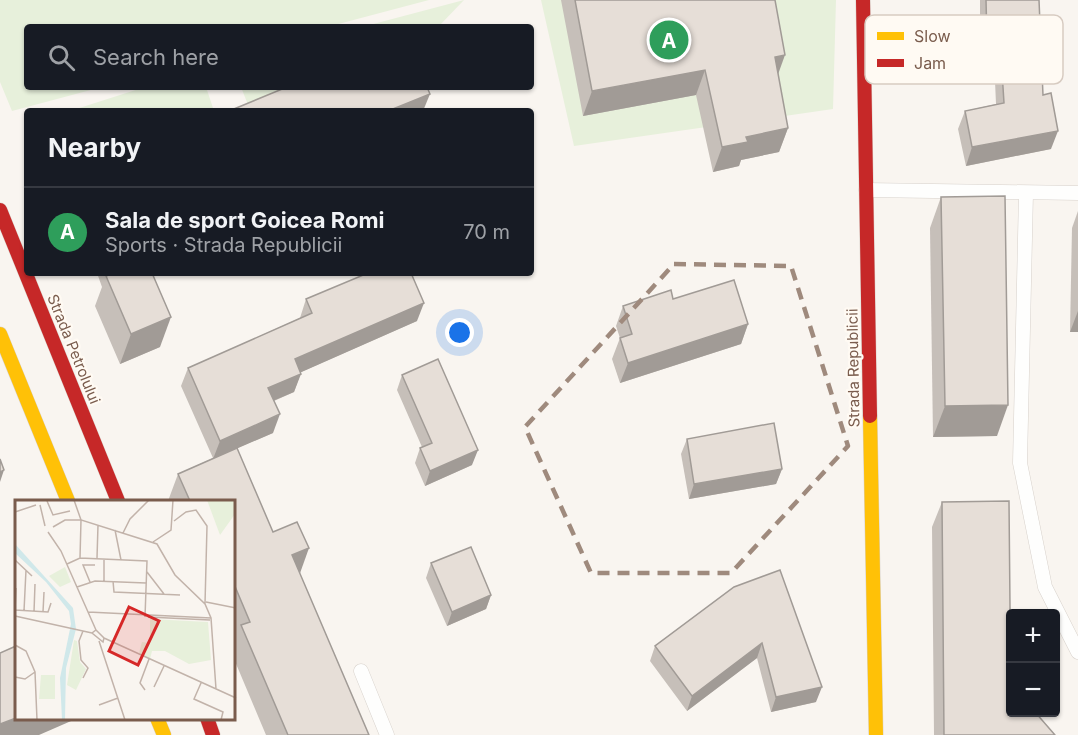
<!DOCTYPE html>
<meta charset="utf-8">
<style>
:root{--surface:#171b24;--page:#20242c;--text:#f1f3f6;--muted:#9ea1a6;--line:#363941;--accent:#a69286}
body{margin:0;font-family:Inter,sans-serif;background:var(--page);color:var(--text)}
.controls{position:absolute;right:18px;bottom:18px;display:grid;overflow:hidden;border-radius:6px;box-shadow:0 2px 4px #0004}
.controls button{width:54px;height:54px;display:grid;place-items:center;padding:0;border:0;border-bottom:2px solid var(--line);background:var(--surface);color:var(--text);font:30px sans-serif}
.you{position:absolute;left:460px;top:333px;width:21px;height:21px;margin:-15px;border:4px solid #fff;border-radius:50%;background:#1a73e8;box-shadow:0 0 0 9px #1a73e833}
.badge{display:grid;place-items:center;width:39px;height:39px;border-radius:50%;background:var(--accent);color:#fff;font-size:20px;font-weight:700}
.pin{position:absolute;translate:-50% -50%;border:3px solid #fff;box-shadow:0 2px 6px #0006}
.list{margin:0;padding:0;list-style:none}
h2{display:flex;justify-content:space-between;align-items:center;height:78px;margin:0;padding:0 24px;font-size:26px}
h2 small{font-size:20px;font-weight:400;color:var(--muted)}
.list li{display:grid;grid-template-columns:39px 1fr auto;gap:18px;align-items:center;box-sizing:border-box;height:90px;padding:0 24px;border-top:2px solid var(--line)}
.list b{display:block;font-size:22px;white-space:nowrap}
.list p{margin:0;font-size:20px;white-space:nowrap;color:var(--muted)}
.list em{font-size:20px;font-style:normal;color:var(--muted)}
.icon{flex:none;width:33px;height:33px;fill:none;stroke:currentColor;stroke-width:2;stroke-linecap:round;stroke-linejoin:round}
.map{position:relative;flex:none;width:1078px;height:735px;overflow:hidden}
.search{position:absolute;background:var(--surface);box-shadow:0 2px 4px #0004;left:24px;top:24px;width:510px;height:66px;display:flex;align-items:center;gap:15px;box-sizing:border-box;padding:0 21px;border-radius:6px;color:var(--muted);font-size:22px}
.panel{position:absolute;background:var(--surface);box-shadow:0 2px 4px #0004;left:24px;top:108px;width:510px;height:168px;border-radius:6px}
.map>svg:first-child{display:block}
</style>
<div class="map">
<svg width="1078" height="735" viewBox="0 0 1078 735">
<rect width="100%" height="100%" fill="#f9f5f0"/>
<!-- green -->
<g fill="#e7f0db">
<polygon points="0,0 429,0 327,27 27,27 27,87 102,87 12,111 0,82"/>
<polygon points="464,0 438,27 362,27"/>
<polygon points="541,0 836,0 833,109 574,146"/>
<polygon points="145,87 206,87 214,111 70,111"/>
<polygon points="241,87 303,87 250,110"/>
</g>
<g fill="none" stroke-linecap="round" stroke-linejoin="round">
<!-- lane casing -->
<g stroke="#d7d1cb" stroke-width="15">
<g id="lane">
<polyline points="866,190 1078,193"/>
<polyline points="1026,193 1020,463 1045,587 1078,652"/>
<polyline points="361,671 387,735"/>
</g>
</g>
<!-- slow casing -->
<g stroke="#d9d2cb" stroke-width="15">
<g id="slow">
<polyline points="0,334 68,501"/>
<polyline points="870,416 876,735"/>
<polyline points="157,718 164,735"/>
</g>
</g>
<!-- jam casing -->
<g stroke="#d9d2cb" stroke-width="15">
<g id="jam">
<polyline points="863,0 870,416"/>
<polyline points="0,210 118,501"/>
<polyline points="207,718 213,735"/>
</g>
</g>
<!-- lane -->
<use href="#lane" stroke="#fefefd" stroke-width="14"/>
<!-- slow -->
<use href="#slow" stroke="#ffc107" stroke-width="14"/>
<!-- jam -->
<use href="#jam" stroke="#c62828" stroke-width="14"/>
</g>
<!-- wall -->
<g fill="#c6bfb9">
<polygon points="561,0 775,0 778,75 788,128 779,152 741,160 739,166 713,172 696,95 583,116"/>
<polygon points="980,0 1039,0 1043,95 1051,149 966,166 958,129 965,111 996,104 994,58 980,59"/>
<polygon points="941,197 997,436 933,437 930,228"/>
<polygon points="1078,211 1078,332 1070,332 1072,228"/>
<polygon points="97,273 152,273 160,347 120,364 95,306 102,287"/>
<polygon points="306,299 417,321 301,372 294,392 274,401 273,433 237,448 273,532 299,573 369,735 266,735 234,659 234,646 236,640 234,636 234,501 168,501 178,474 213,458 181,386 188,368 300,318"/>
<polygon points="673,299 748,324 741,344 620,383 612,359 620,338 616,326 623,306"/>
<polygon points="402,375 472,465 425,486 415,463 420,448 422,447 397,390"/>
<polygon points="687,439 782,469 776,484 689,499 681,454"/>
<polygon points="942,502 1011,712 1055,735 934,735 932,527"/>
<polygon points="431,563 491,595 486,609 447,626 426,578"/>
<polygon points="734,587 816,702 771,712 757,658 687,711 650,661 655,646"/>
</g>
<!-- shaded-wall -->
<g fill="#a19b96">
<polygon points="987,40 1000,40 994,58 980,59"/>
<polygon points="785,55 776,80 775,57"/>
<polygon points="705,70 696,95 583,116 592,91"/>
<polygon points="430,94 423,111 388,111"/>
<polygon points="788,128 779,152 741,160 739,166 713,172 722,147 746,137"/>
<polygon points="1058,131 1051,149 966,166 972,147"/>
<polygon points="424,303 417,321 288,378 295,359"/>
<polygon points="1078,311 1078,332 1070,332"/>
<polygon points="171,317 160,347 120,364 131,334"/>
<polygon points="748,324 741,344 620,383 628,363"/>
<polygon points="301,374 294,392 261,406 268,388"/>
<polygon points="1008,405 997,436 933,437 945,406"/>
<polygon points="280,414 273,433 213,459 220,441"/>
<polygon points="478,450 472,465 425,486 430,471"/>
<polygon points="782,469 776,484 689,499 694,484"/>
<polygon points="4,470 0,482 0,472"/>
<polygon points="309,548 299,576 292,555"/>
<polygon points="491,595 486,609 447,626 452,612"/>
<polygon points="762,643 757,658 687,711 692,696"/>
<polygon points="822,687 816,702 771,712 776,697"/>
<polygon points="16,718 78,718 39,735 0,735 0,724"/>
</g>
<!-- building -->
<g fill="#e6ded7" stroke="#a19b96" stroke-width="1.5">
<polygon points="575,0 775,0 785,55 775,57 788,128 746,137 748,142 722,147 705,70 592,91"/>
<polygon points="986,0 1039,0 1043,95 1051,93 1058,131 972,147 965,111 1004,103 1000,40 987,40"/>
<polygon points="287,87 427,87 430,94 388,111 229,111"/>
<polygon points="1005,196 1008,405 945,406 941,197"/>
<polygon points="114,273 152,273 171,317 131,334 106,276"/>
<polygon points="368,273 411,273 424,303 295,359 301,374 268,388 280,414 220,441 188,368 312,313 306,299"/>
<polygon points="734,280 748,324 628,363 620,338 632,334 623,306 671,290 673,299"/>
<polygon points="438,359 478,450 430,471 420,448 432,443 402,375"/>
<polygon points="774,423 782,469 694,484 687,439"/>
<polygon points="237,448 273,532 297,522 309,548 292,555 369,735 288,735 241,625 250,622 234,584 234,501 190,501 178,474"/>
<polygon points="0,459 4,470 0,472"/>
<polygon points="1009,501 1011,712 1035,712 1055,735 944,735 942,502"/>
<polygon points="471,547 491,595 452,612 431,563"/>
<polygon points="780,570 822,687 776,697 762,643 692,696 655,646 734,587"/>
<polygon points="16,646 16,718 0,724 0,653"/>
</g>
<!-- marked area -->
<path fill="none" stroke="#9f8a7d" stroke-width="4.5" stroke-dasharray="12 8" stroke-linejoin="round" d="M674 264 791 266 848 446 731 573H591L525 427Z"/>
<g text-anchor="middle" dominant-baseline="central" stroke-width="4.5" stroke-linejoin="round" paint-order="stroke">
<!-- street labels -->
<g font-size="15" fill="#7a5c4d" stroke="#fffaf3">
<text transform="translate(74 349) rotate(68)">Strada Petrolului</text>
<text transform="translate(853 368) rotate(-91)">Strada Republicii</text>
</g>
</g>
<!-- overview -->
<g transform="translate(15 500)">
<rect width="220" height="220" fill="#f9f5f0"/>
<path d="M192 0H220V14L205 35ZM50 67 56 82 45 87 34 76ZM135 119 193 122 196 160 174 164 150 151H137L135 159 124 153 127 142 135 143ZM59 140 62 141 65 162 71 169 61 190 52 185ZM26 175H40V199H24Z" fill="#e7f0db"/>
<path d="M0 44 58 108 61 129 51 168 50 220H47L45 178 56 124 54 111 31 82 0 53Z" fill="#d0e8ea"/>
<path fill="none" stroke="#c2b3aa" stroke-width="1.5" d="M59 0 66 20 142 44 160 75 190 104 196 118 201 189M32 1 38 15 55 11M25 5 30 26M0 12 21 5M159 21 171 12 181 10 192 26 190 104M38 27 50 20H66L65 58M100 30 106 60M33 32 46 51 81 130M108 33 115 19 134 0M138 42 156 30 158 0M82 58 83 25M89 59V81M0 60 17 76M52 64 65 58 132 61 130 117M132 72 149 94M98 81 99 92 165 95M75 82 68 65H80M62 87 80 81 131 83M191 102 221 108M0 110 33 112 36 103M0 110 1 88M9 111 11 70M19 112 20 84M28 112 29 92M73 112 196 118M0 116 77 133M133 117 195 120M81 130 89 138 88 142 77 133ZM68 131 64 141 66 160 73 168 68 178M89 138 221 198M84 141 110 220M0 145 11 151 20 172 22 220M0 177 10 179 20 172M186 183 179 199 208 212 206 220M139 187 149 166M130 190 125 183 134 159M84 205 103 198"/>
<path fill="#d62828" fill-opacity="0.15" stroke="#d62828" stroke-width="3" d="M114 107 144 121 123 165 94 151Z"/>
<rect width="220" height="220" fill="none" stroke="#7a5c4d" stroke-width="3"/>
</g>
<!-- legend -->
<rect x="865" y="15" width="198" height="69" rx="9" fill="#fffaf3" stroke="#d7cbc1" stroke-width="1.5"/>
<rect x="877" y="32" width="27" height="8" fill="#ffc107"/>
<rect x="877" y="59" width="27" height="8" fill="#c62828"/>
<g font-size="16" fill="#7a5c4d">
<text x="914" y="42">Slow</text>
<text x="914" y="69">Jam</text>
</g>
</svg>
<div class="controls">
<button>+</button>
<button>−</button>
</div>
<div class="you"></div>
<div class="pin badge" style="left:669px;top:40px;background:#2e9e5b">A</div>
<div class="search"><svg class="icon" aria-label="search" viewBox="0 0 24 24"><circle cx="10" cy="10" r="6"/><path d="M15 15l6 6"/></svg>Search here</div>
<section class="panel">
<h2>Nearby<small></small></h2>
<ul class="list">
<li><span class="badge" style="background:#2e9e5b">A</span><div><b>Sala de sport Goicea Romi</b><p>Sports · Strada Republicii</p></div><em>70 m</em></li>
</ul>
</section>
</div>
